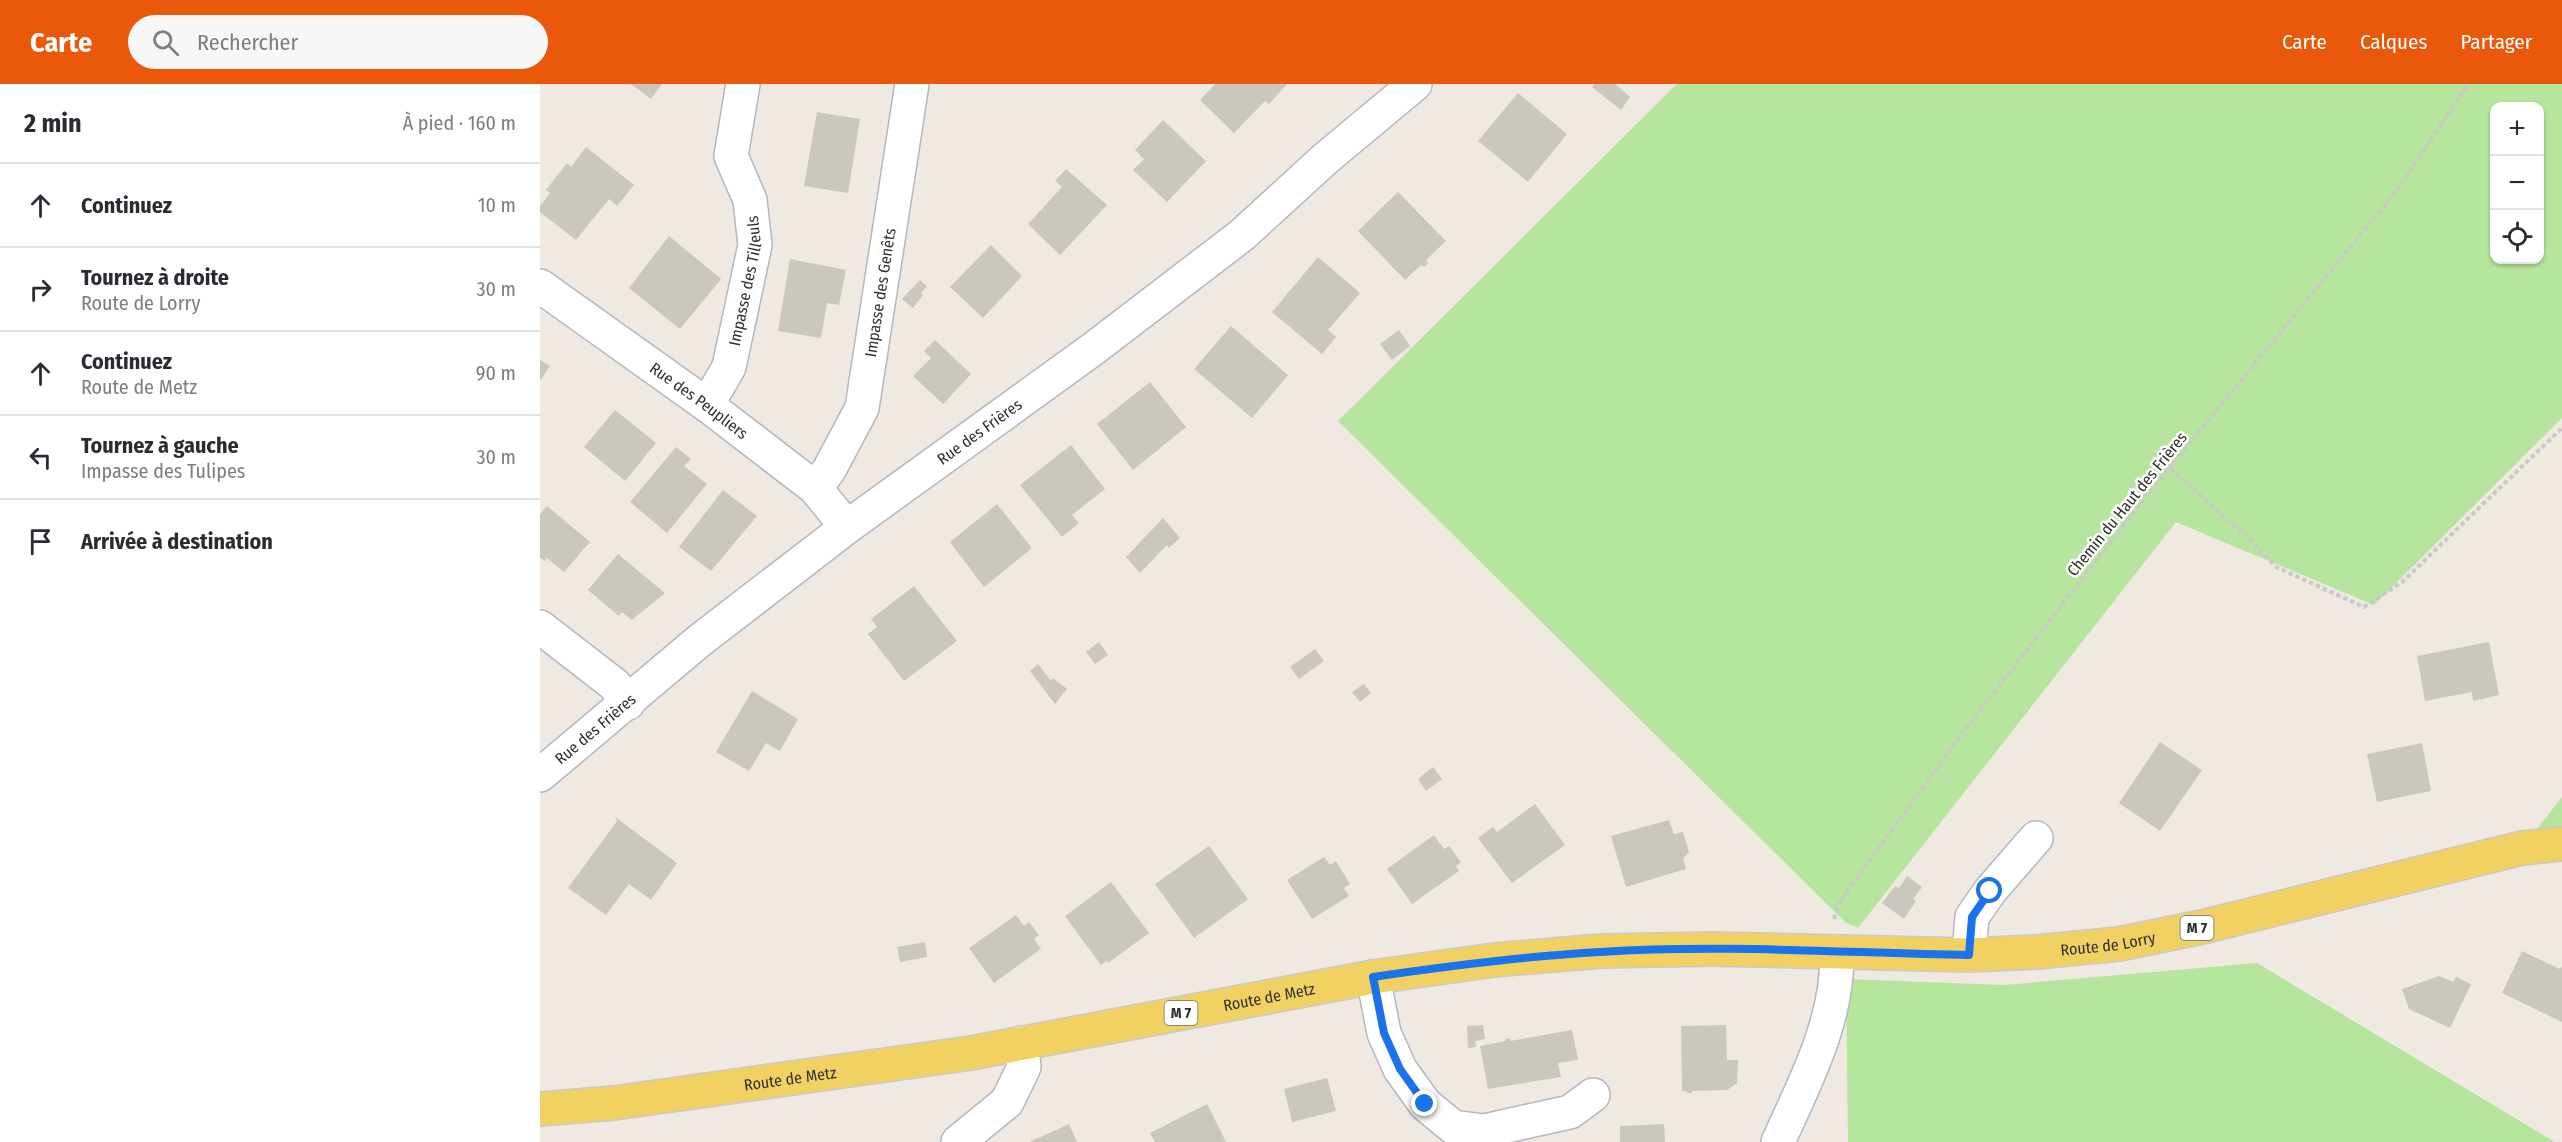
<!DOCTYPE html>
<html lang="fr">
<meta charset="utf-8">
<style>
:root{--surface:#fff;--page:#f7f7f7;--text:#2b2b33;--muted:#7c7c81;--line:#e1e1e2;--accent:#ea580c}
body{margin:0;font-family:"Fira Sans Condensed",sans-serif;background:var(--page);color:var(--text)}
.controls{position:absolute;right:18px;top:18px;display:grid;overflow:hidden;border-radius:12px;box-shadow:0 2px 4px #0004}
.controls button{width:54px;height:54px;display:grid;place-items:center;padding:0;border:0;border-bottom:2px solid var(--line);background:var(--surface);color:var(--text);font:30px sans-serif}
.stop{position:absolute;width:18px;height:18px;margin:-14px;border:4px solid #1a73e8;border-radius:50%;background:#fff}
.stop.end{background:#1a73e8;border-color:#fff;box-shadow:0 2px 6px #0008}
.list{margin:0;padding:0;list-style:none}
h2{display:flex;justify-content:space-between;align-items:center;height:78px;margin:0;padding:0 24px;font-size:26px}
h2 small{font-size:20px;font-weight:400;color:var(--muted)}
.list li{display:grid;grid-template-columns:39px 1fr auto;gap:18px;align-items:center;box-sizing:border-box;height:84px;padding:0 24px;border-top:2px solid var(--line)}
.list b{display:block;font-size:22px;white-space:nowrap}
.list p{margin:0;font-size:20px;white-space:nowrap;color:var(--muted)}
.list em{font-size:20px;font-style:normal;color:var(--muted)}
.icon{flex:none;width:33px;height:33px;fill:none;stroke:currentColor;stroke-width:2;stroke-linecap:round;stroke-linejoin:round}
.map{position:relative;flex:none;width:2022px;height:1058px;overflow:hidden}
header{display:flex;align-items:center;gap:36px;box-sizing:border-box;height:84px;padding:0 30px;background:var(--accent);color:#fff}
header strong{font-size:28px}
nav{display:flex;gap:33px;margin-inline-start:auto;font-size:21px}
.search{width:420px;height:54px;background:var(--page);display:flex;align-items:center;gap:15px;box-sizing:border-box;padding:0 21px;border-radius:33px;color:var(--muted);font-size:22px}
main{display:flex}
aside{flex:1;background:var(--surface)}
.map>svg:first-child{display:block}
</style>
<header>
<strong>Carte</strong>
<div class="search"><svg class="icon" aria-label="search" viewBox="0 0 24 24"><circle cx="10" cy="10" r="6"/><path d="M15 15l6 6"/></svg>Rechercher</div>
<nav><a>Carte</a><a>Calques</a><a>Partager</a></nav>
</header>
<main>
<aside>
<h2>2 min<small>À pied · 160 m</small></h2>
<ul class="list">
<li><svg class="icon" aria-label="ahead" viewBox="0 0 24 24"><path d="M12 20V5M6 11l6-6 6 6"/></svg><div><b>Continuez</b></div><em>10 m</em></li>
<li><svg class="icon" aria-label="right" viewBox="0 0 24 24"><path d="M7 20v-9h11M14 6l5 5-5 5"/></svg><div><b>Tournez à droite</b><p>Route de Lorry</p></div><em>30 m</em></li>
<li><svg class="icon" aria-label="ahead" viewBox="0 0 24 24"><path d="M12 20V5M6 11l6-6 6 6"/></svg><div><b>Continuez</b><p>Route de Metz</p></div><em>90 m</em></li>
<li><svg class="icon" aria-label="left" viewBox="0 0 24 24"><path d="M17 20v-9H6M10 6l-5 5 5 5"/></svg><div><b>Tournez à gauche</b><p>Impasse des Tulipes</p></div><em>30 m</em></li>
<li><svg class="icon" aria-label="arrive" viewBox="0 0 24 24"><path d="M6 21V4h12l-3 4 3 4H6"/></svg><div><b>Arrivée à destination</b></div></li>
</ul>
</aside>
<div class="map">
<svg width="2022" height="1058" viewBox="0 0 2022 1058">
<rect width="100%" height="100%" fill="#efe9e1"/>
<!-- green -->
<g fill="#b6e59e" fill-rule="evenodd">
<path d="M1137 0H2022V334L1834 521 1636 438 1318 844 1305 838 798 337ZM2000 22V176H1954V22Z"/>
<polygon points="2022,713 2022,760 1982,764"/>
<polygon points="1717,879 2015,1058 1308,1058 1306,895 1464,901"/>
</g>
<!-- building -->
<g fill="#cbc7bf">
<polygon points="91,0 122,0 111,15"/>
<polygon points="675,0 747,0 729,20 725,17 694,49 660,16"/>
<polygon points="1054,0 1075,0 1090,13 1081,26 1052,3"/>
<polygon points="978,9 1027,50 988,98 938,57"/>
<polygon points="277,28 320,35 308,109 264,102"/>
<polygon points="623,36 666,77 627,118 593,86 604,75 595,66"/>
<polygon points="46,63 94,101 77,122 69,115 36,156 0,128 0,122 10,109 6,106 27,79 31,83"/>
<polygon points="526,85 567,121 520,171 488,140 522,103 515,97"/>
<polygon points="858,108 906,157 886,176 888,179 884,183 881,181 865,196 818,147"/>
<polygon points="129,152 181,195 140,245 89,204"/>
<polygon points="451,161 482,192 443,234 410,203"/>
<polygon points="778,173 820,209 788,246 796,253 782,270 732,228"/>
<polygon points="250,175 306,186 299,221 287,219 281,254 238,247"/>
<polygon points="380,196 387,202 381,209 383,211 373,224 362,215"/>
<polygon points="691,242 748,291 712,334 654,285"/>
<polygon points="859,246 870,262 852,276 840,260"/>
<polygon points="395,256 431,290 403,320 373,292 391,274 384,267"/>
<polygon points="0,276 10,282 0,297"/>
<polygon points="610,298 646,343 593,386 557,340"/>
<polygon points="75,326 116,359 85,397 44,363"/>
<polygon points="531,361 565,405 532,431 539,439 522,453 480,401"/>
<polygon points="136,363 151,375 144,382 167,400 127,449 90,418"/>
<polygon points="183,406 217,432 171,487 139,463"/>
<polygon points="457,420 492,464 444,503 410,458"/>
<polygon points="7,422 50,458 24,488 7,474 5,477 0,473 0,430"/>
<polygon points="623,434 640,454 629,464 627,461 600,489 586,473"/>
<polygon points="78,470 125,509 92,536 82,528 79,532 48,506"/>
<polygon points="374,502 417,557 364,597 328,550 337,543 331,535"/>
<polygon points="559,558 568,571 555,580 546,568"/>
<polygon points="1949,558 1959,611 1933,617 1932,608 1885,617 1877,572"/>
<polygon points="775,565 784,577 759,595 750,583"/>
<polygon points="498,580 511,597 513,594 527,605 515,620 490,587"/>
<polygon points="824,600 831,609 820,618 812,608"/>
<polygon points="212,607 258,635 240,667 226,659 209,687 176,668"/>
<polygon points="1620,658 1662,686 1620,747 1579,719"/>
<polygon points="1882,659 1891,707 1837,718 1827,670"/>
<polygon points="893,683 902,695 886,707 878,695"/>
<polygon points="995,720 1025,761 972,799 938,754 953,743 957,748"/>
<polygon points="75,733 137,779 111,816 89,800 66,831 28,804 77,737"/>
<polygon points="1129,736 1134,750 1143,748 1149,768 1143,775 1146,785 1086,803 1071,752"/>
<polygon points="894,751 904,765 909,762 921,778 916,782 919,787 872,820 847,785"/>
<polygon points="669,762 708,815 654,854 615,800"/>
<polygon points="784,773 790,781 796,777 810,800 804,804 809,812 772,835 747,796"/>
<polygon points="1367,792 1382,803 1373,815 1376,817 1364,835 1342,819 1355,802 1359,804"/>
<polygon points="571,798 609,849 568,879 566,877 561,881 525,832"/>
<polygon points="476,831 484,842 489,838 499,851 494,855 501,865 454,899 429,864"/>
<polygon points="385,858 387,873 360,878 357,863"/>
<polygon points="1982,867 2020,885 2022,882 2022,938 1962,909"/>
<polygon points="1899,892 1913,898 1916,893 1931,900 1910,944 1869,925 1862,905"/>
<polygon points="943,941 945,955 935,957 936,963 928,964 927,942"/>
<polygon points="1186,941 1187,976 1198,976 1197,999 1187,1006 1152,1007 1152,1009 1147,1009 1147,1007 1142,1007 1141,942"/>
<polygon points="1032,946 1038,976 1018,979 1021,993 948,1005 940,962 965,957 965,955 970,954 970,957"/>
<polygon points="787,994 796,1027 752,1038 744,1005"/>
<polygon points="667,1020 686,1058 615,1058 610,1049"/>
<polygon points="529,1040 537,1058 489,1058 496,1055"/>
<polygon points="1124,1040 1125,1058 1080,1058 1080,1042"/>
</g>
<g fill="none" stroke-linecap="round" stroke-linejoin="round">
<!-- minor casing -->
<g stroke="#b4b7c1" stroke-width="36">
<g id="minor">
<path id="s1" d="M0 202 167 321 275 404 307 443"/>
<path id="s2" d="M167 321 189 283 215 161 210 116 191 72 203 0"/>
<path id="s3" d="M275 404 289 386 322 324 372 0"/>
<polyline points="0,543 75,601 88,619"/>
<path id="s4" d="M0 691 159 557 307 443 553 265 702 151 785 75 875 0"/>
<polyline points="1429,871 1432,833 1450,807 1496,754"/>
<polyline points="833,893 844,949 860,985 885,1020 913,1043 944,1047 1030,1028 1053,1011"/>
<polyline points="418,1058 467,1018 484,983 481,959"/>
<path d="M1238 1058C1266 996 1298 937 1297 868"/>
</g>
</g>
<!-- major casing -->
<g stroke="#c9c9c9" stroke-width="36">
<g id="major">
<path id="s5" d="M0 1025 74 1019 431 969 833 893 954 876 1061 867 1173 865 1429 871 1497 868 1579 860 1662 843 1982 764 2022 760"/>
</g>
</g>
<!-- path -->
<g stroke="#c9c9c9" stroke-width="4" stroke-dasharray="4.5 3" stroke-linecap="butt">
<polyline points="1631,385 1705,451 1736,483 1824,523 1862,498 2022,344"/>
<polyline points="1294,835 1301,816 1421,651 1611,406 1858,105 1928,0"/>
</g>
<!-- minor -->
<use href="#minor" stroke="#fff" stroke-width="33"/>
<!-- major -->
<use href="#major" stroke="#f2d163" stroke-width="33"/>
</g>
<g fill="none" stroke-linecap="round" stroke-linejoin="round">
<!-- route -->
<path stroke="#1a73e8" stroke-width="8" d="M885 1020 860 985 844 949 833 893C909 882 984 872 1060 868 1183 860 1306 869 1429 871L1432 833 1450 807"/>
</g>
<g text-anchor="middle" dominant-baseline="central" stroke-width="5" stroke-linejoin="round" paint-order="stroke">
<!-- shield labels -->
<g fill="#fff" stroke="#6d6d6d" stroke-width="1.5">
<rect x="1640.5" y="832" width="33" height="24" rx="4.5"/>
<rect x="624.5" y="917" width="33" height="24" rx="4.5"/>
</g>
<g font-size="15" font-weight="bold" fill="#2e2e2e">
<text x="1657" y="844">M 7</text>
<text x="641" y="929">M 7</text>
</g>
<!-- street labels -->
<g font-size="16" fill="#2e2e2e" stroke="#fff">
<text stroke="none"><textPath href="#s2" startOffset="132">Impasse des Tilleuls</textPath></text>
<text stroke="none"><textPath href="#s3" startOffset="210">Impasse des Genêts</textPath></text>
<text stroke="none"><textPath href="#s1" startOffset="196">Rue des Peupliers</textPath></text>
<text stroke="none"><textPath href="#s4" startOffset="558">Rue des Frières</textPath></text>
<text transform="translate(1587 420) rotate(-51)">Chemin du Haut des Frières</text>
<text stroke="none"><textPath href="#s4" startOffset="72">Rue des Frières</textPath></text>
<text stroke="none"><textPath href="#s5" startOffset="1581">Route de Lorry</textPath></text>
<text stroke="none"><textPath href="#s5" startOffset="738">Route de Metz</textPath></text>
<text stroke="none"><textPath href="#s5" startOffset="252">Route de Metz</textPath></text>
</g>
</g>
</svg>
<div class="controls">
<button>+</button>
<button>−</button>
<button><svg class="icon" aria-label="locate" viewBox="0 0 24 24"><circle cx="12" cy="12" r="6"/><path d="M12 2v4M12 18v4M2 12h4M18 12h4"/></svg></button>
</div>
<div class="stop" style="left:1450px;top:807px"></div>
<div class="stop end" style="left:885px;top:1020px"></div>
</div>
</main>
